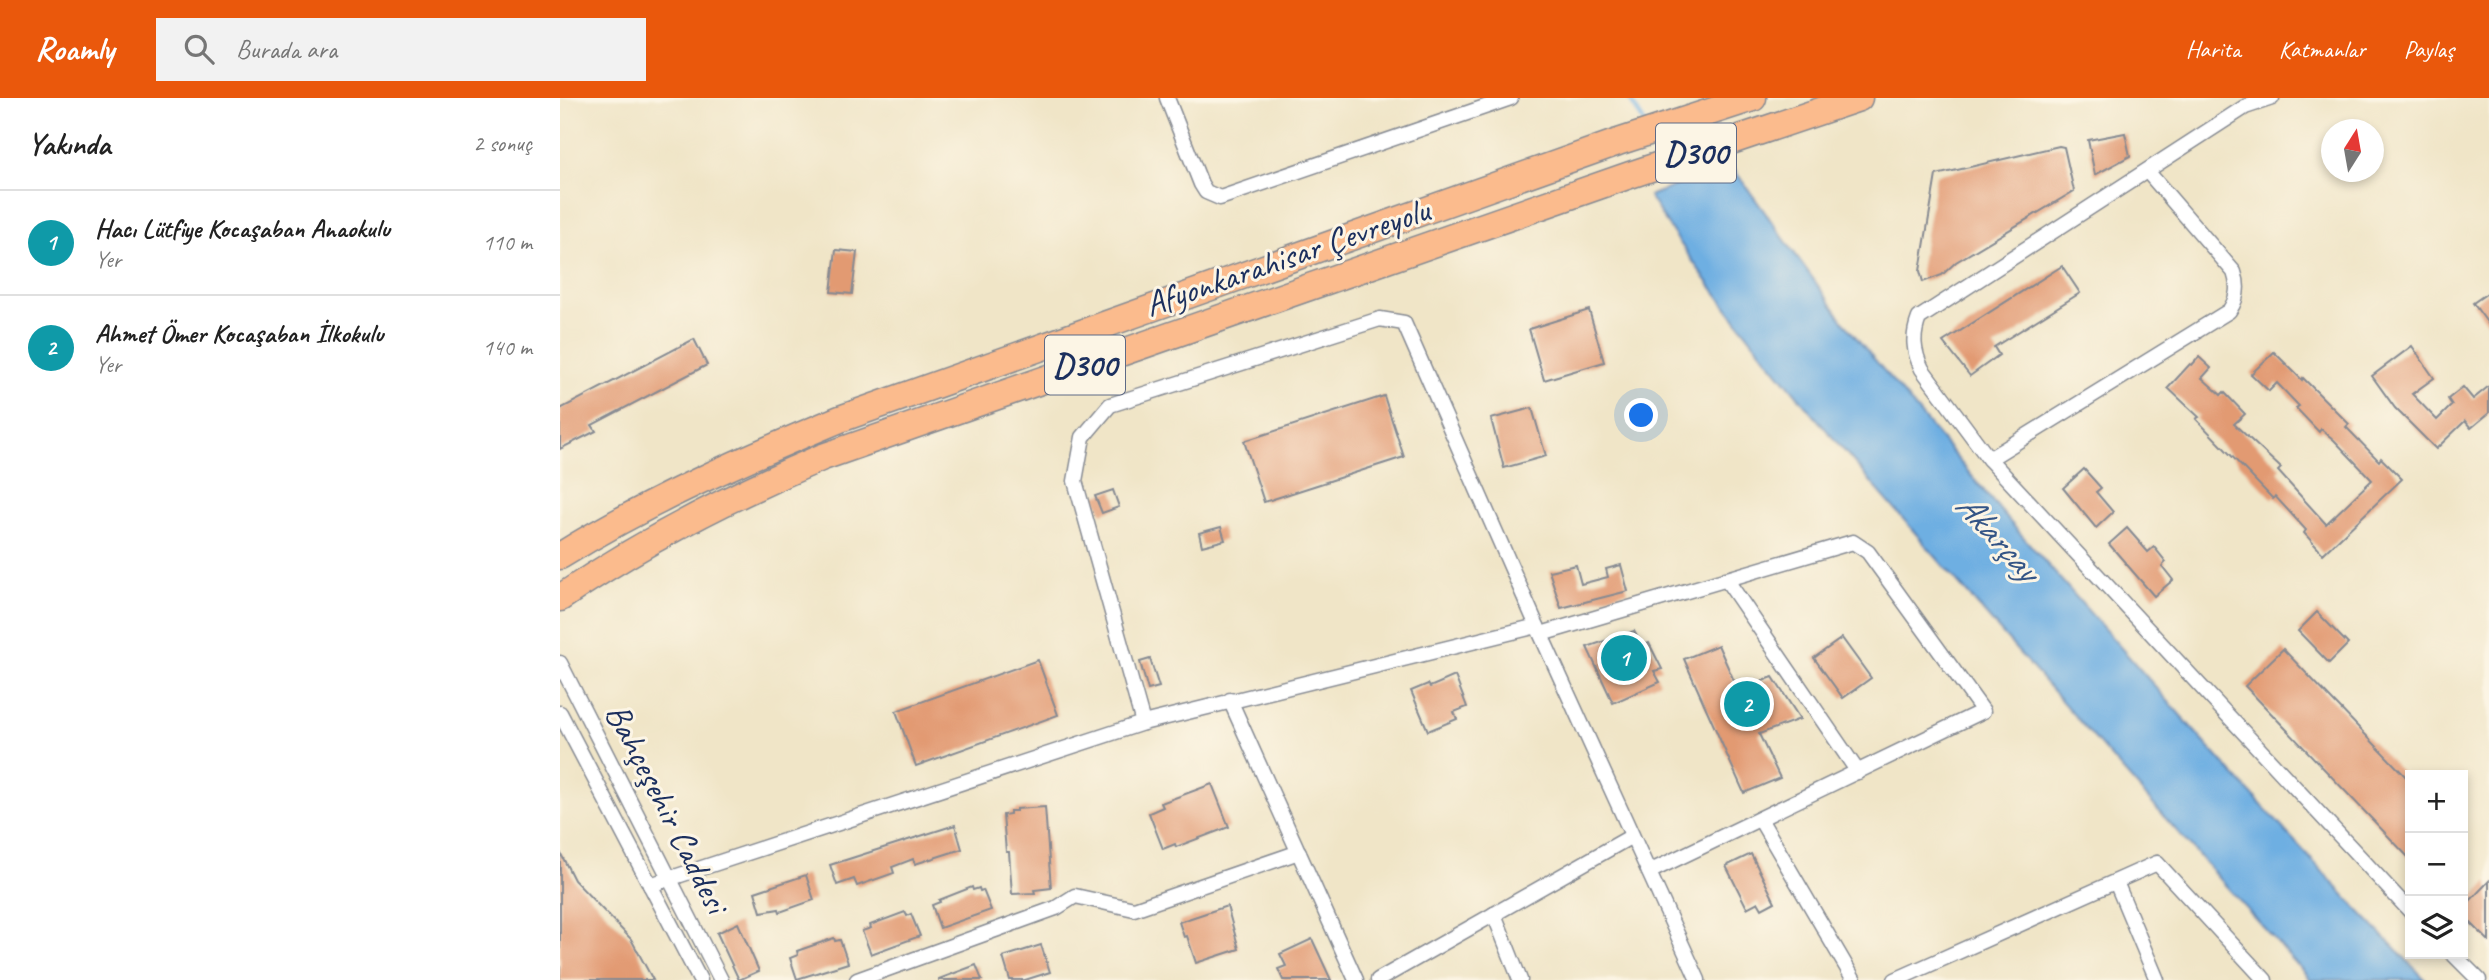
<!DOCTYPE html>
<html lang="tr">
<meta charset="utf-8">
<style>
:root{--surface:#fff;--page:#f2f2f2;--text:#222;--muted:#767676;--line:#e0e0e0;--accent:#ea580c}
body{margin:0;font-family:Caveat,sans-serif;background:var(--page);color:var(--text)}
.controls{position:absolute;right:21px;bottom:21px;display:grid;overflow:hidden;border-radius:0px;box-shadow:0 4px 10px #0003}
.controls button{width:63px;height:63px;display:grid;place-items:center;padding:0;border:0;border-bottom:2px solid var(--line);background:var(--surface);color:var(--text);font:35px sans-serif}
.compass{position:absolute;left:1761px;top:21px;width:63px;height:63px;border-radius:50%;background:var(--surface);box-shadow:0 4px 10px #0003;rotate:11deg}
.you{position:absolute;left:1082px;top:318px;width:24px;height:24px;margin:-18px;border:5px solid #fff;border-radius:50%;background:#1a73e8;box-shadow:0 0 0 10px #1a73e833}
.badge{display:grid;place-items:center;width:46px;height:46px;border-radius:50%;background:var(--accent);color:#fff;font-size:23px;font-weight:700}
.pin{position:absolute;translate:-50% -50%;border:4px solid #fff;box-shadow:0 2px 7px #0006}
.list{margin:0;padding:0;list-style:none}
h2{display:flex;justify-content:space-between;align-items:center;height:91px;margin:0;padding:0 28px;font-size:30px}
h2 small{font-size:23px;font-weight:400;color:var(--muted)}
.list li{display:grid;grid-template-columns:46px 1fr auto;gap:21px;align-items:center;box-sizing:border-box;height:105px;padding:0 28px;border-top:2px solid var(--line)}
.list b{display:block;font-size:26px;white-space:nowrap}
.list p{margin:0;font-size:23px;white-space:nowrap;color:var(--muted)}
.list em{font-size:23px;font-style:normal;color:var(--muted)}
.icon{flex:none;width:38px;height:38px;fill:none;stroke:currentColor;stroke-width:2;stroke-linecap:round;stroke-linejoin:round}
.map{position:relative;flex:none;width:1929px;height:882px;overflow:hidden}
header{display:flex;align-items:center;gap:42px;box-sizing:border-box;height:98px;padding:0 35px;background:var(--accent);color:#fff}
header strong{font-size:33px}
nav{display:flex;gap:38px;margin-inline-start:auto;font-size:24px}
.search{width:490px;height:63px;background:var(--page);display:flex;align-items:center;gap:18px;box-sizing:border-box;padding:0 24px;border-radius:0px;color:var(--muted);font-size:26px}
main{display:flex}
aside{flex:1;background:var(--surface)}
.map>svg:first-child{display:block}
</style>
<header>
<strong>Roamly</strong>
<div class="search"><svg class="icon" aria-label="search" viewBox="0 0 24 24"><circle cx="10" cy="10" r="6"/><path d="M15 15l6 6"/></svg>Burada ara</div>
<nav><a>Harita</a><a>Katmanlar</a><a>Paylaş</a></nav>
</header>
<main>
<aside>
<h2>Yakında<small>2 sonuç</small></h2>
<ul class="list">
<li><span class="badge" style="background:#0f9aa8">1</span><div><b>Hacı Lütfiye Kocaşaban Anaokulu</b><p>Yer</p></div><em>110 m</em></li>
<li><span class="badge" style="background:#0f9aa8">2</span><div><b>Ahmet Ömer Kocaşaban İlkokulu</b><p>Yer</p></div><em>140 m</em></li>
</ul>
</aside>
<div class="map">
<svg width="1929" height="882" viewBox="0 0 1929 882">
<rect width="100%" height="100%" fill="#fcf5e5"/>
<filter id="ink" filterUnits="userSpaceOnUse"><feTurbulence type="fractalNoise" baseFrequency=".0143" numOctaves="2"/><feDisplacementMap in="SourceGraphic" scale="14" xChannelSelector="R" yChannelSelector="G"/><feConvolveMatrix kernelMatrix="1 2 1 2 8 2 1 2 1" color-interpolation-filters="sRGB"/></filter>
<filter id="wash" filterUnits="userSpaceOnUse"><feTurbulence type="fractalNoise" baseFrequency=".00686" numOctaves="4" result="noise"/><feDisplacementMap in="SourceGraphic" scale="28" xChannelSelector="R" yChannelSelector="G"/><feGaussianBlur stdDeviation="1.57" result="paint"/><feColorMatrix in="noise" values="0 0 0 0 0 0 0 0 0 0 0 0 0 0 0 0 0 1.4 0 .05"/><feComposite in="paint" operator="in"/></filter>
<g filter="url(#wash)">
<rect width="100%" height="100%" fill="#f0e5c7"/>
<!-- water -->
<path fill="#6eafe2" stroke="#446fa0" stroke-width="2" d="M1170 66 1290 232 1450 424 1652 653 1796 810 1866 882H1751C1616 733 1482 583 1351 430 1259 324 1164 217 1089 98Z"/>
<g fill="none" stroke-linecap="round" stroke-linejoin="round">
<!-- stream -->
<g stroke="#6eafe2" stroke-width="4.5">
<polyline points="1069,0 1085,26"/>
<polyline points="1115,72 1125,88"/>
</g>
</g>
<g id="blocks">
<!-- building -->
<g fill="#e29a72">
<polygon points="1565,35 1570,58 1535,77 1528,42"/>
<polygon points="1499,48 1504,49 1514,93 1396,164 1382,177 1363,184 1360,173 1376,77"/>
<polygon points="276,152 297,154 292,196 271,194"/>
<polygon points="1502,168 1520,195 1434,249 1439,257 1410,278 1383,244"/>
<polygon points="1929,194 1929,227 1913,205"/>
<polygon points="1029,212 1044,264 984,282 969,231"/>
<polygon points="134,241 147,267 32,327 36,333 0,351 0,311"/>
<polygon points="1852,248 1874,280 1852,296 1877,322 1892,307 1888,301 1903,289 1913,301 1929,288 1929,315 1911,330 1905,323 1876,351 1835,310 1812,278"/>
<polygon points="1714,254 1742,282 1743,280 1789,326 1786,329 1819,363 1821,360 1842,381 1763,456 1744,435 1746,432 1715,398 1713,401 1636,321 1639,319 1608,290 1630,266 1632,267 1639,259 1651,270 1642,280 1661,297 1664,294 1685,316 1674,326 1721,370 1718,373 1766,426 1812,382 1774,342 1761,331 1759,334 1736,310 1739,308 1717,285 1709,293 1691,276"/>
<polygon points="824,298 844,359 704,404 684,343"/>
<polygon points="972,310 986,358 944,370 931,321"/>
<polygon points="1524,371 1541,390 1536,394 1553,414 1536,430 1503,390"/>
<polygon points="553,392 559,409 542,415 535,398"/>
<polygon points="661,429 665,442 642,448 639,435"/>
<polygon points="1567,430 1588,454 1594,449 1606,464 1602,468 1613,482 1594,498 1549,446"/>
<polygon points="1016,467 1021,486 1048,479 1046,471 1061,467 1068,493 1001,510 989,473"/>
<polygon points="1757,514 1788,546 1769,565 1738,533"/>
<polygon points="1074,533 1082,548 1089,545 1102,571 1094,573 1100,584 1053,605 1027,549"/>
<polygon points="1282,540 1311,580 1283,600 1254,560"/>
<polygon points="1158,547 1178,592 1213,579 1240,621 1199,636 1220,680 1184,695 1124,561"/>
<polygon points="1723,551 1850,683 1850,761 1685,588"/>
<polygon points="590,561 599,589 588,592 580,564"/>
<polygon points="478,562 498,617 356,668 336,613"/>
<polygon points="895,578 907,609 894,614 897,621 868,633 851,593 868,586 870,589"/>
<polygon points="652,686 669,729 616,749 615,746 603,751 589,715 603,709 601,705"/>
<polygon points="485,709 491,790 474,792 475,795 452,796 449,754 446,754 443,717 450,716 450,713 456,713 456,711"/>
<polygon points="395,727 402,751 355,766 353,761 332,769 334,775 297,788 294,781 277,787 270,767"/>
<polygon points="0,754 14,782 71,841 93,882 0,882"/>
<polygon points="1191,756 1215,804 1202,811 1198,804 1187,810 1166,768"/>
<polygon points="246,777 254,802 220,814 219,811 201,814 195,794"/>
<polygon points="1929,783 1929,843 1903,817 1903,810"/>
<polygon points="412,789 413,792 419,790 420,793 423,792 431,812 380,830 372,807 380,804 379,802"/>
<polygon points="667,808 679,851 636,865 627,838 624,839 619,824"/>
<polygon points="345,814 347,818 351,816 360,838 311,856 302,833 311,830 310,827"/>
<polygon points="178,825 199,873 179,882 157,835"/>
<polygon points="274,840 275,843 280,842 288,865 237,881 230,860 238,857 237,853"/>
<polygon points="752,841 771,882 723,882 718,871 726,868 720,856"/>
<polygon points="481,847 490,874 465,882 450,882 443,859"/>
<polygon points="416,867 422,882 379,882 379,881"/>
</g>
</g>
</g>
<g filter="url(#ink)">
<use href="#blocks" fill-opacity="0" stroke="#868a92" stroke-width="2"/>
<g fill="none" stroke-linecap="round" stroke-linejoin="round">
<!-- street casing -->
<g stroke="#868a92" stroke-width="17">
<g id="street">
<polyline points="607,0 641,86 646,94 660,100 951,0"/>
<path d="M1712 0 1685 9 1359 220C1352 238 1353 253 1362 271L1429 361 1850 813"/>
<path d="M1429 361 1669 213C1678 200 1679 188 1674 174L1587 73"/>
<polyline points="1166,481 1298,674"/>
<polyline points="981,536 1293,444 1308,454 1423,613 1089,774"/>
<polyline points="0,565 161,882"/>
<polyline points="670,602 796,882"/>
<polyline points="0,615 140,882"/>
<polyline points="583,625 515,383 523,339 550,307 820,221 844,225 977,528 1138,882"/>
<polyline points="1200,721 1294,882"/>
<polyline points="1556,784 1597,882"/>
<polyline points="90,787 583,625 977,528"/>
<polyline points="934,816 960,882"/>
<polyline points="1893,856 1919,882"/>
<polyline points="297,882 496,810 515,798 574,811 739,754"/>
<polyline points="818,882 1072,738"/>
<polyline points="1335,882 1597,765 1705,882"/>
</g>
</g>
<!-- highway casing -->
<g stroke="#868a92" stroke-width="29">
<g id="highway">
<path d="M0 458C88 403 184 361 280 321L1058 44 1193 0"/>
<path d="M0 500C83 443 171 398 263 359L1070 77 1299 0"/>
</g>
</g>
<!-- street -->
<use href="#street" stroke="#fff" stroke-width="14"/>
<!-- highway -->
<use href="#highway" stroke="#fbbb8d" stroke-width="26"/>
</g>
</g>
<g text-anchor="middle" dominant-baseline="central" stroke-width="6" stroke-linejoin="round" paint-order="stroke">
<!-- shield labels -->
<g fill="#fcf5e5" stroke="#5e6a86" stroke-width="2">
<rect x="1096" y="25.5" width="80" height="59" rx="5"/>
<rect x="485" y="237.5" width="80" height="59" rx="5"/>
</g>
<g font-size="33" font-weight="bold" fill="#1b2f5e">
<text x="1136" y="55">D300</text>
<text x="525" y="267">D300</text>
</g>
<!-- street labels -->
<g font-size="35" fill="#1b2f5e" stroke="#fcf5e5">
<text transform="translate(727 159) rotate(-19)">Afyonkarahisar Çevreyolu</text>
<text transform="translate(107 710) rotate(63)">Bahçeşehir Caddesi</text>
</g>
<!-- water labels -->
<g font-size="37" font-style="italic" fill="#345586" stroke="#fcf5e5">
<text transform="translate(1438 438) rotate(48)">Akarçay</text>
</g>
</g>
</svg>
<div class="controls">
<button>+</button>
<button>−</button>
<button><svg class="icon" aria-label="layers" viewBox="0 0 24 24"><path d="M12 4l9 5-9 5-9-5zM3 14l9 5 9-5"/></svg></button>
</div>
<svg class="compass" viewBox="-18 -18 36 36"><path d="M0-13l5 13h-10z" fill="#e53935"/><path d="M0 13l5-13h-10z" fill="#767676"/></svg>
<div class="you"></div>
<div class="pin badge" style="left:1064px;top:560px;background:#0f9aa8">1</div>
<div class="pin badge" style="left:1187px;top:606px;background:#0f9aa8">2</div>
</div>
</main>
